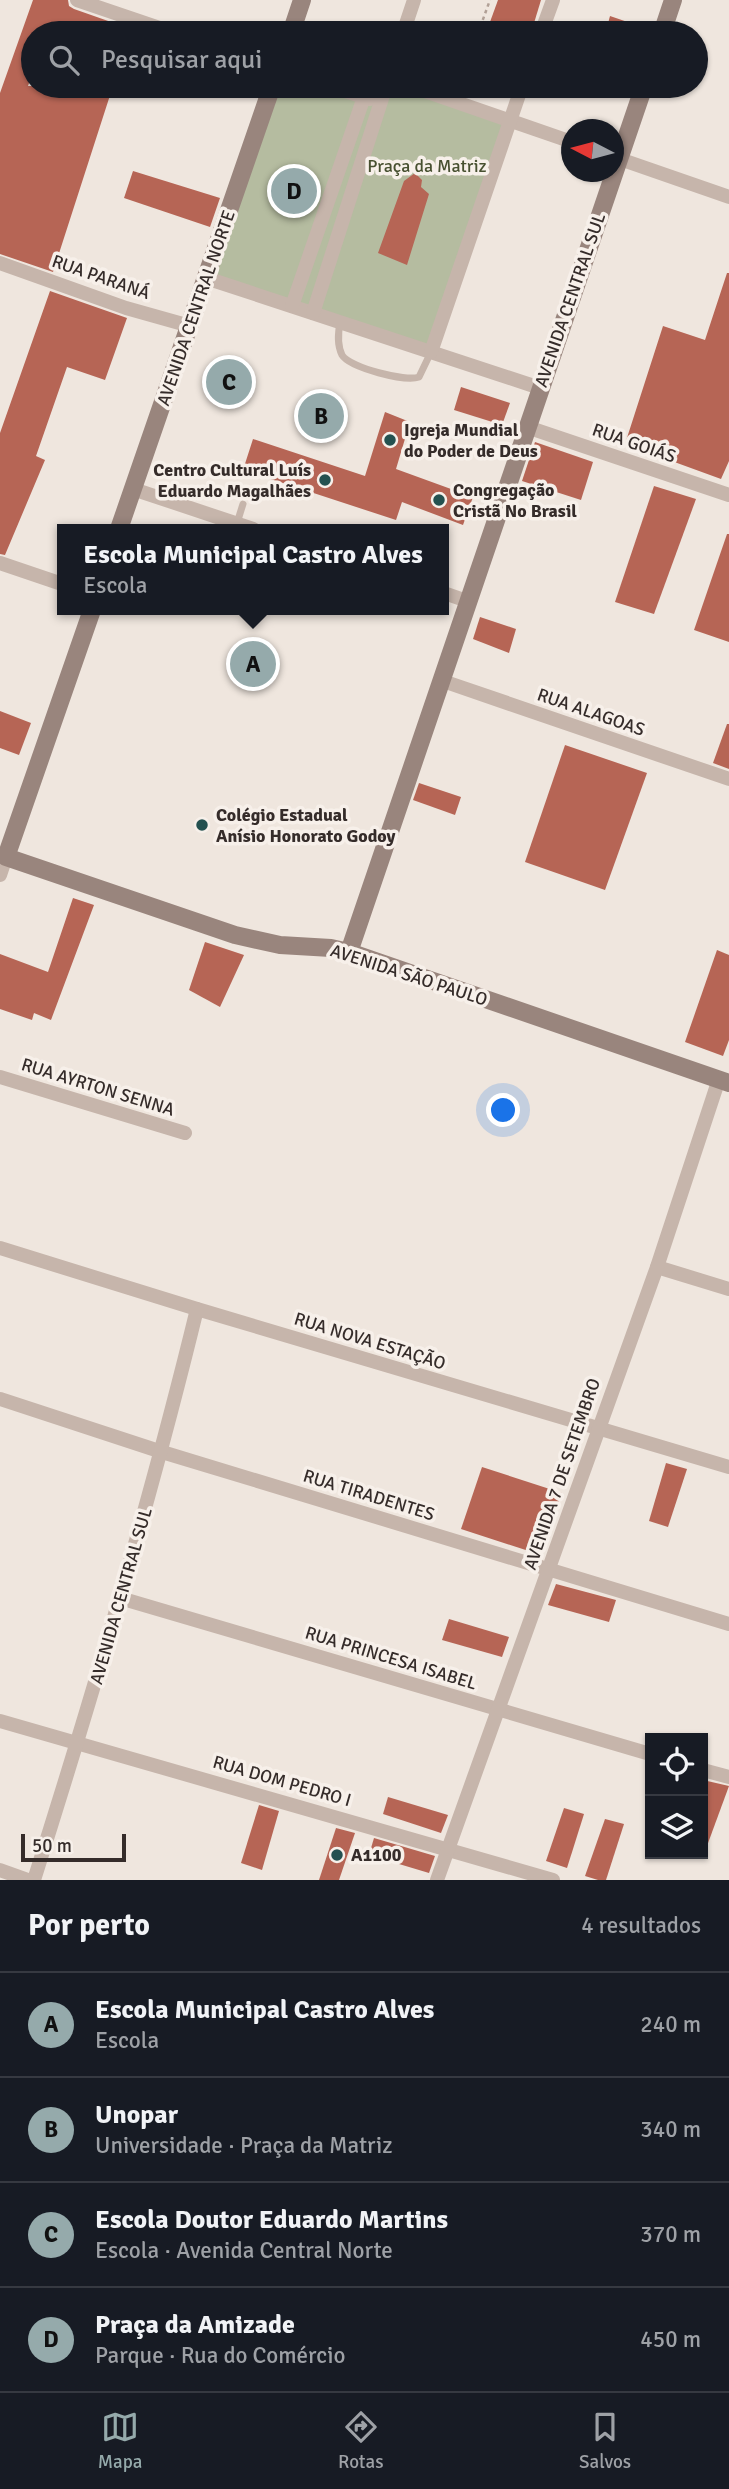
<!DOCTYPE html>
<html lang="pt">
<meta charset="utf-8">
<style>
:root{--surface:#171b24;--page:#242831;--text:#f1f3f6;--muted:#9ea1a6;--line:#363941;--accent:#95aaab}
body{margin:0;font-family:Signika,sans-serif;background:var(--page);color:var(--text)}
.controls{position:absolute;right:21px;bottom:21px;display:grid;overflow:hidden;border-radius:0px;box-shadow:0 2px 5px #0004}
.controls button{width:63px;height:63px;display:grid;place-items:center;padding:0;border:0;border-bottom:2px solid var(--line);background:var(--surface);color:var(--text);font:35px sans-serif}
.compass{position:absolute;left:561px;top:119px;width:63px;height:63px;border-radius:50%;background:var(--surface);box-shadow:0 2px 5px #0004;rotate:276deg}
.scale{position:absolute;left:21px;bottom:18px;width:105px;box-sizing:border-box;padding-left:7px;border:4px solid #352c2a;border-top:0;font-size:19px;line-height:24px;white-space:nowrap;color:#352c2a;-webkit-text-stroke:5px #f7f0ea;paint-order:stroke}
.you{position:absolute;left:504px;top:1111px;width:24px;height:24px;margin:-18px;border:5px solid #fff;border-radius:50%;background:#1a73e8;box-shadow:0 0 0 10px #1a73e833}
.badge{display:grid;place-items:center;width:46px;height:46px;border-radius:50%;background:var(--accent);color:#111;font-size:23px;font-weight:700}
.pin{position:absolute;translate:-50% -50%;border:4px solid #fff;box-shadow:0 2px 7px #0006}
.popup{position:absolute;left:57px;top:524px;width:392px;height:91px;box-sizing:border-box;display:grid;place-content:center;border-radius:0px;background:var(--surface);filter:drop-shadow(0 2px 5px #0005);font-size:23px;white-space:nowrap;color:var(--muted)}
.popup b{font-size:26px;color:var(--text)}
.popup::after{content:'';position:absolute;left:50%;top:100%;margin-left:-14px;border:14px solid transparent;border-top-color:var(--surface)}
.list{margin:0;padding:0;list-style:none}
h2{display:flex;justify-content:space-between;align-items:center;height:91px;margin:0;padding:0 28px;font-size:30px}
h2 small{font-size:23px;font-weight:400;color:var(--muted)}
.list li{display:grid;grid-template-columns:46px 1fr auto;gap:21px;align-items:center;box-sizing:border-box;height:105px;padding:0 28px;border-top:2px solid var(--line)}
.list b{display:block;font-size:26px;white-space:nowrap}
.list p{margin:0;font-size:23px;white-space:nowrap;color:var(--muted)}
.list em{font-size:23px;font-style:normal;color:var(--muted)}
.icon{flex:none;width:38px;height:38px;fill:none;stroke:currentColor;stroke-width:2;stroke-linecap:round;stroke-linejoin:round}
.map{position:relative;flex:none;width:729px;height:1880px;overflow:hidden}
.search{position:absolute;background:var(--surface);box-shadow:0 2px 5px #0004;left:21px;right:21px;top:21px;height:77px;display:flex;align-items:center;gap:18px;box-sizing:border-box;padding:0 24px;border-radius:38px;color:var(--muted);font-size:26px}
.sheet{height:511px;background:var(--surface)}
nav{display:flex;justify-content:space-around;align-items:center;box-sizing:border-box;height:98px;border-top:2px solid var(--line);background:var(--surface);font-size:19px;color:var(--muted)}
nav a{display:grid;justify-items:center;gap:4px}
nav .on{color:var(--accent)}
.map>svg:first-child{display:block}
</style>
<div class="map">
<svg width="729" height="1880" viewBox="0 0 729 1880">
<rect width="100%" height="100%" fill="#efe6de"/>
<!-- green -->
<polygon fill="#b5bca0" points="273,86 330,86 380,102 386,86 410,86 510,121 431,352 206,279"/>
<!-- building -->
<g fill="#b66555">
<polygon points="33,0 68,0 69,6 74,9 131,29 130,33 33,33 33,72 28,86 113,86 53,272 0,254 0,93"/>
<polygon points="498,0 541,0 531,33 486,33"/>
<polygon points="610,16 651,30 651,33 612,33 606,31"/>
<polygon points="133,171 220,198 210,227 124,198"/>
<polygon points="415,173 422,180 421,187 429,194 407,265 378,253 404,181"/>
<polygon points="727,273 729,273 729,461 721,479 625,444 663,326 705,340"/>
<polygon points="50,291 127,318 105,380 67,367 36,456 45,460 5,555 0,554 0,433"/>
<polygon points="461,387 510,403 502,425 454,410"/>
<polygon points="385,412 410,422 396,469 473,497 463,525 402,502 396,520 243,470 253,439 365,476"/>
<polygon points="535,442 593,462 581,500 522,481"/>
<polygon points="654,486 696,499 654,614 615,602"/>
<polygon points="727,534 729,534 729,642 694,630"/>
<polygon points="480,617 516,629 509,653 473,639"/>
<polygon points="0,711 31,723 19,755 0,748"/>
<polygon points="727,724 729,724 729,769 713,763"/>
<polygon points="565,745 647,773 605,890 525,862"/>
<polygon points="419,783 461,797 455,815 413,800"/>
<polygon points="73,898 94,905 51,1020 34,1013 32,1020 0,1009 0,954 48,972"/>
<polygon points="205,942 244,955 220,1007 189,990"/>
<polygon points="717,950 729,955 729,1040 723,1056 685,1042"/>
<polygon points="666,1463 687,1469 668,1527 649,1521"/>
<polygon points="482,1467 562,1493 538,1554 461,1529"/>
<polygon points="556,1584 616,1600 609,1622 548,1605"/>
<polygon points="449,1619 509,1637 502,1657 442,1640"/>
<polygon points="703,1780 729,1786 704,1854 703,1853"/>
<polygon points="388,1797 448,1815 441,1833 383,1814"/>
<polygon points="259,1805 279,1811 262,1870 241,1863"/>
<polygon points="564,1808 584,1814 567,1868 546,1861"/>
<polygon points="605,1819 624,1824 606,1880 598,1880 585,1876"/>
<polygon points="336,1828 355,1833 339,1880 319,1880"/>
<polygon points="374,1838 435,1856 429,1873 369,1855"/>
</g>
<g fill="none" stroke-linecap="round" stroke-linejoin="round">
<!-- path -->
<polyline stroke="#b1a096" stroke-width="2.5" stroke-dasharray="3.5 3.5" stroke-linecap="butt" points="478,33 490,0"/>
<!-- lane -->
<g stroke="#c6b5ab" stroke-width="7">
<path d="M340 322C338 334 337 345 342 355 350 368 406 382 419 377L431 352"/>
<polyline points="237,523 243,504"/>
</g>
<!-- street -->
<g stroke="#c6b5ab" stroke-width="14">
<polyline points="77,0 174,33"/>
<polyline points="403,33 414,0"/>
<polyline points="541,33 553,0"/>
<polyline points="330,86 370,99"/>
<polyline points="410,86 572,142"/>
<polyline points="614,157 729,197"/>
<polyline points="0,263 126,308 190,326"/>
<polyline points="206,278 540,388"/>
<polyline points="292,306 364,97"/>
<polyline points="313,313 386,86"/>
<polyline points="431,352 522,86"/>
<polyline points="527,427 729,495"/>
<polyline points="133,489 253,529"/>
<polyline points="0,563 62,584"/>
<polyline points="444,593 467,601"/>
<polyline points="440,680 729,779"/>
<polyline points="0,854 6,857 0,875"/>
<polyline points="0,1077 185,1133"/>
<polyline points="0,1248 197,1309 729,1467"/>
<polyline points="657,1267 729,1289"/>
<polyline points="0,1399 162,1452 729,1624"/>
<polyline points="120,1598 650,1754"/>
<polyline points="0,1721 553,1880"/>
<polyline points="703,1770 729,1777"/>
<polyline points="0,1870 28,1880"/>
<path d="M34 1880C94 1691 150 1502 197 1309"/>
<polyline points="437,1880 657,1267 719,1079"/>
</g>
<!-- secondary -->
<g stroke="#99857d" stroke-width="18">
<polyline points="291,33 302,0"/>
<polyline points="662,33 673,0"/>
<polyline points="119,529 272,86"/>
<polyline points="92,610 6,857 235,935 280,945 331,948 349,952 729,1083"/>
<polyline points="349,952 644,86"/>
</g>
</g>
<!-- markers -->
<g fill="#245150" stroke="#f7f0ea" stroke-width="2.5">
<circle cx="390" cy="440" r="7"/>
<circle cx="325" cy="480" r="7"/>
<circle cx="439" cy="500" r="7"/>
<circle cx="202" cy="825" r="7"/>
<circle cx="337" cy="1855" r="7"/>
</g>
<g text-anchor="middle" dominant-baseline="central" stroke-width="7" stroke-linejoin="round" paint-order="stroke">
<!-- park labels -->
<g font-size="18" fill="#475030" stroke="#f7f0ea">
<text x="427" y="166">Praça da Matriz</text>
</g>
<!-- street labels -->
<g font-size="18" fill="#352c2a" stroke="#f7f0ea">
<text transform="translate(101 277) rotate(19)">RUA PARANÁ</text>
<text transform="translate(570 300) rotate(-71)">AVENIDA CENTRAL SUL</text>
<text transform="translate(196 308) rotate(-71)">AVENIDA CENTRAL NORTE</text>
<text transform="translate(634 443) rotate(19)">RUA GOIÁS</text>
<text transform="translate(591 712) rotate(19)">RUA ALAGOAS</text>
<text transform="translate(409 975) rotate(18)">AVENIDA SÃO PAULO</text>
<text transform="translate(98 1087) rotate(17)">RUA AYRTON SENNA</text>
<text transform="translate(370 1341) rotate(17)">RUA NOVA ESTAÇÃO</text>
<text transform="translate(562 1474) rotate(-71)">AVENIDA 7 DE SETEMBRO</text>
<text transform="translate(369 1495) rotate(17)">RUA TIRADENTES</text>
<text transform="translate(121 1596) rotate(-74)">AVENIDA CENTRAL SUL</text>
<text transform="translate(391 1658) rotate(17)">RUA PRINCESA ISABEL</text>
<text transform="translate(282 1781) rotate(16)">RUA DOM PEDRO I</text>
</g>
<!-- poi labels -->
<g font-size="18" font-weight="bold" fill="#352c2a" stroke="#f7f0ea" text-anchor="start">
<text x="404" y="430">Igreja Mundial<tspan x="404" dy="21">do Poder de Deus</tspan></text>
<text x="311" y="470" text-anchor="end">Centro Cultural Luís<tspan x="311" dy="21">Eduardo Magalhães</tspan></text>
<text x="453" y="490">Congregação<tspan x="453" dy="21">Cristã No Brasil</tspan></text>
<text x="216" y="815">Colégio Estadual<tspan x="216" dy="21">Anísio Honorato Godoy</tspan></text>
<text x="351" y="1855">A1100</text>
</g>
</g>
</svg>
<div class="controls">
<button><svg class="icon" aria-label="locate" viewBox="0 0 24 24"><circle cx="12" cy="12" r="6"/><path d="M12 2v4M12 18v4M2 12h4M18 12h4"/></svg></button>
<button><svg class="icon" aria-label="layers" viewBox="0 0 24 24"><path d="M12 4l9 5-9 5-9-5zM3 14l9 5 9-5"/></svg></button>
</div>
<svg class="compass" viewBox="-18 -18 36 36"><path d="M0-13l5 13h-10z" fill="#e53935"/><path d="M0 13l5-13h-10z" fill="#9ea1a6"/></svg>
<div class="scale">50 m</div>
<div class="you"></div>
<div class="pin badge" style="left:253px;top:664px">A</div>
<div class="popup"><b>Escola Municipal Castro Alves</b>Escola</div>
<div class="pin badge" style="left:321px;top:416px">B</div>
<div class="pin badge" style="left:229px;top:382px">C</div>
<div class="pin badge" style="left:294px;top:191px">D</div>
<div class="search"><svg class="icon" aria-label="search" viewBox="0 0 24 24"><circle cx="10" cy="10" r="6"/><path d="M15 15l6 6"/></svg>Pesquisar aqui</div>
</div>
<section class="sheet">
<h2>Por perto<small>4 resultados</small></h2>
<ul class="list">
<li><span class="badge">A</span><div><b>Escola Municipal Castro Alves</b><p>Escola</p></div><em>240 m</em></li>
<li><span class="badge">B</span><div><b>Unopar</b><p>Universidade · Praça da Matriz</p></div><em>340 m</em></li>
<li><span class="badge">C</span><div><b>Escola Doutor Eduardo Martins</b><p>Escola · Avenida Central Norte</p></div><em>370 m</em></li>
<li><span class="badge">D</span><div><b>Praça da Amizade</b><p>Parque · Rua do Comércio</p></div><em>450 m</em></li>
</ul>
</section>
<nav>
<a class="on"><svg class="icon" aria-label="map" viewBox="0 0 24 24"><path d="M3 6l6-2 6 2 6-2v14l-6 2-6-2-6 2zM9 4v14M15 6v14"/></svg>Mapa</a>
<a><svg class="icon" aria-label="directions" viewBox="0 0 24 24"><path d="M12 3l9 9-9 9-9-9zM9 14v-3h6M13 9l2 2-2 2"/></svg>Rotas</a>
<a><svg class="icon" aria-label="saved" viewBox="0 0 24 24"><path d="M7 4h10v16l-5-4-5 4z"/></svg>Salvos</a>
</nav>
